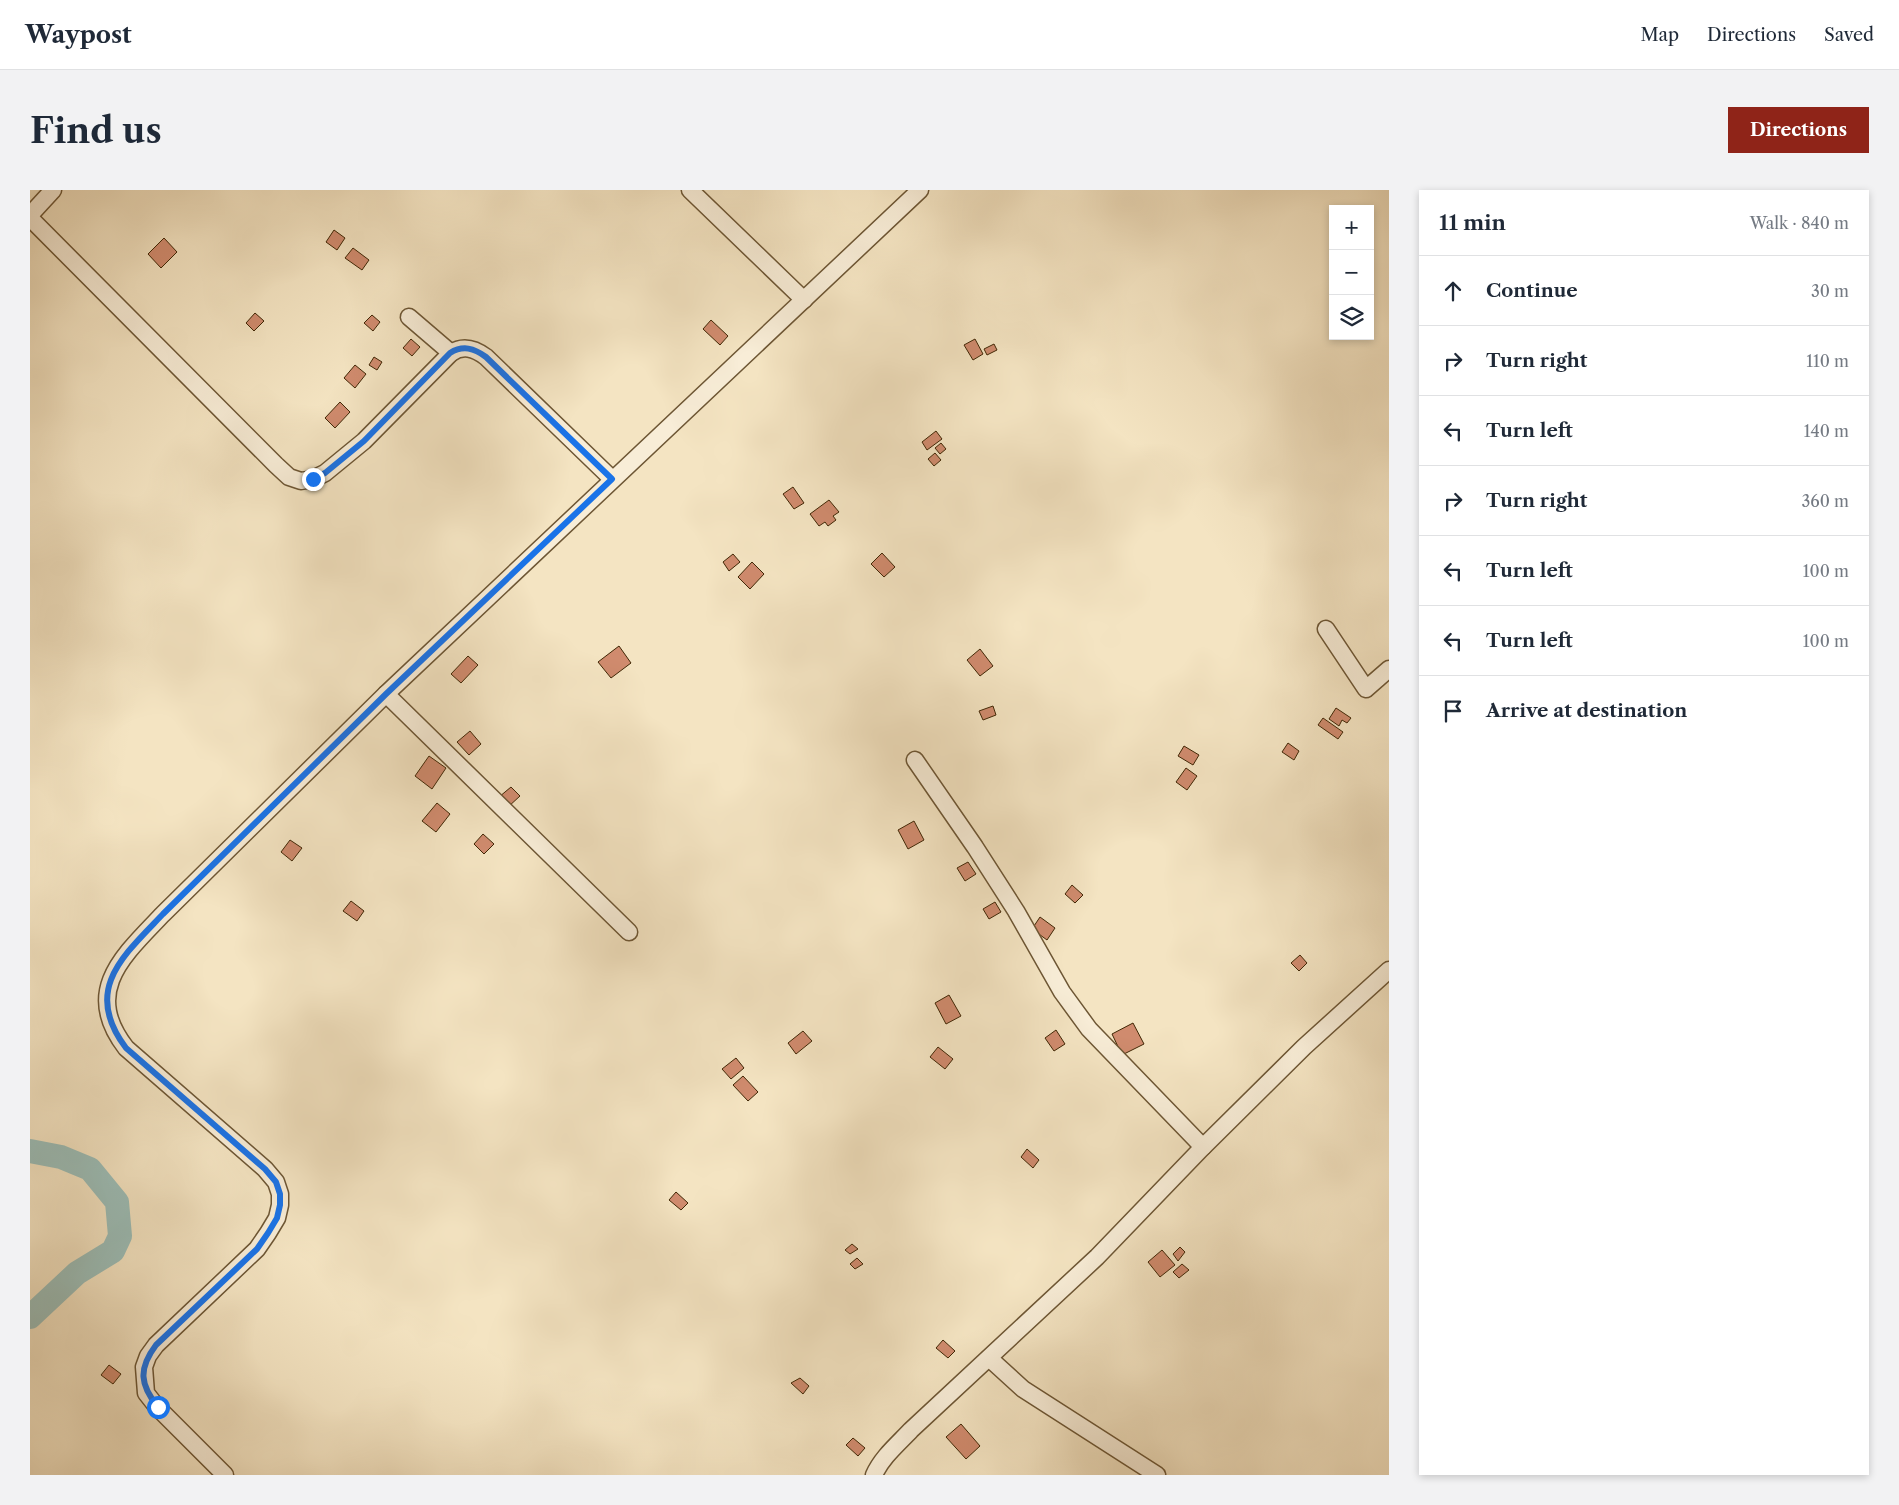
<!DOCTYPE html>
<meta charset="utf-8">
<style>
:root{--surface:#fff;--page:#f2f2f3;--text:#1f2937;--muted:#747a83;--line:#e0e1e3;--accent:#8f2418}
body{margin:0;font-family:"Libre Caslon Text",serif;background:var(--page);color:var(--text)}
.controls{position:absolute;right:15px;top:15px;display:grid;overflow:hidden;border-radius:0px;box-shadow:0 2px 8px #0003}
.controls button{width:45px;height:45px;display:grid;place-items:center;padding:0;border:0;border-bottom:1px solid var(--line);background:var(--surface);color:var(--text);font:25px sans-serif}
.stop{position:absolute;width:15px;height:15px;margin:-11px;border:4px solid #1a73e8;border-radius:50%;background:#fff}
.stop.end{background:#1a73e8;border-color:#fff;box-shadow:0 1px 5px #0008}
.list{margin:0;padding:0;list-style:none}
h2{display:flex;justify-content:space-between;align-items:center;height:65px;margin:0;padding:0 20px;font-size:21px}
h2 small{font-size:16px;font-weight:400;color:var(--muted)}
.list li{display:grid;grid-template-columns:32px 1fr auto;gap:15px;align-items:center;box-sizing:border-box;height:70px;padding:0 20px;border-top:1px solid var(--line)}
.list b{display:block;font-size:19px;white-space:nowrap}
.list em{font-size:16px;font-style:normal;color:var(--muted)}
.icon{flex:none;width:28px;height:28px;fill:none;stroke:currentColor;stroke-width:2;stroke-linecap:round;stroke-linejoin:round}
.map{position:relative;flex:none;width:1359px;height:1285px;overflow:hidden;border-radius:0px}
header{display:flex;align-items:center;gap:30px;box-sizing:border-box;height:70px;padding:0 25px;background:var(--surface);border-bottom:1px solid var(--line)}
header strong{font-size:24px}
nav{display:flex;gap:28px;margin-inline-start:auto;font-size:18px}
.intro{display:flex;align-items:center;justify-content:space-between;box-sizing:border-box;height:120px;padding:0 30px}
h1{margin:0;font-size:35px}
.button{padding:12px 22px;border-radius:0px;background:var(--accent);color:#fff;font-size:18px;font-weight:700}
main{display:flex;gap:30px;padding:0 30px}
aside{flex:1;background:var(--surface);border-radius:0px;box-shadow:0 2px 8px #0003}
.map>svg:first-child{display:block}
</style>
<header>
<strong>Waypost</strong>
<nav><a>Map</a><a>Directions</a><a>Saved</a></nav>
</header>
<div class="intro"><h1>Find us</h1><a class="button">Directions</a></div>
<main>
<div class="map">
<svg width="1359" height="1285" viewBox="0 0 1359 1285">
<rect width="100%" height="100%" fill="#f4e4c2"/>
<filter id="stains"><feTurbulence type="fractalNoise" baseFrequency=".004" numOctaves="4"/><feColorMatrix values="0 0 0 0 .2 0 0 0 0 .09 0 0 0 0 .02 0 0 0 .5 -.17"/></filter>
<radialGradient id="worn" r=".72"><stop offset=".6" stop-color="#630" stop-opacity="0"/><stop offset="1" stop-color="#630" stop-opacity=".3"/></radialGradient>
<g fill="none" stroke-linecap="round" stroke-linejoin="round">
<!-- river -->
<polyline stroke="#9cbeb8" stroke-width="24" points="0,961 31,967 60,979 87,1012 90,1046 83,1061 47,1083 0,1127"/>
</g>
<!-- building -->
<g fill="#d08b6e" stroke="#402705">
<polygon points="304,40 315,48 307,60 296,52"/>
<polygon points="134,48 147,62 131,78 118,64"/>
<polygon points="323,58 339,70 332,80 315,68"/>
<polygon points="225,123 234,131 224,141 216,133"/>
<polygon points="342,125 350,132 343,141 334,133"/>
<polygon points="681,130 698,146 690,155 673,139"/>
<polygon points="381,149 390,157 382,166 373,158"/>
<polygon points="945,149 953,164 943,170 934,155"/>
<polygon points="964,154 967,160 957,165 954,159"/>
<polygon points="344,167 352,172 347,180 339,175"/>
<polygon points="325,175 336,184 325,198 314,188"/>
<polygon points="310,212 320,222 305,238 295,228"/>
<polygon points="906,241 912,249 897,260 892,252"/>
<polygon points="911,253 916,259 910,264 905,258"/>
<polygon points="905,263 911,270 904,276 898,269"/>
<polygon points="763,297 774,313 764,319 753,304"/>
<polygon points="799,310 809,322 803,326 806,330 798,336 795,332 789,336 780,324"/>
<polygon points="852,363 865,377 854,387 841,374"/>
<polygon points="703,364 710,372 699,381 693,372"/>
<polygon points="722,372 734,384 720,399 708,387"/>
<polygon points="589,456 601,473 581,488 568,472"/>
<polygon points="950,459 963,476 950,486 937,470"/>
<polygon points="438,466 448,475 431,493 421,484"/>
<polygon points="963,516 966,525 953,530 949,521"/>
<polygon points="1306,518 1321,528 1317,533 1312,530 1309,536 1299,529"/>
<polygon points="1293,528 1313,542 1308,549 1288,535"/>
<polygon points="440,541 451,554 439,565 427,552"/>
<polygon points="1258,553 1269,561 1264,570 1252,562"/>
<polygon points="1154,556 1169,565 1163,575 1148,566"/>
<polygon points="399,566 416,578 402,599 385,586"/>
<polygon points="1156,578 1167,586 1157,600 1146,592"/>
<polygon points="481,597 490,606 478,617 469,607"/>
<polygon points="407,613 420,624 406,642 392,631"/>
<polygon points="884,631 894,650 878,659 868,640"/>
<polygon points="453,644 464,654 454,664 444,654"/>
<polygon points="260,650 272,658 262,671 251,662"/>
<polygon points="938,672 946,684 935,691 927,678"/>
<polygon points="1042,695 1053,705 1045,713 1035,704"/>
<polygon points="321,711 334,721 327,731 313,721"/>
<polygon points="965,712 971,722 959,729 953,719"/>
<polygon points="1010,727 1025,738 1017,750 1002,739"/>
<polygon points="1270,765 1277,773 1269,781 1261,773"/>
<polygon points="919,805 931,826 916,834 905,813"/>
<polygon points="1103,833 1114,854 1092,865 1082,844"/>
<polygon points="1026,840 1035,854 1024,861 1015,848"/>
<polygon points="773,841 782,851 766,864 758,853"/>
<polygon points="908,857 923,869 915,879 900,867"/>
<polygon points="706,868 714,878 701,889 692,879"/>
<polygon points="713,886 728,902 718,911 703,895"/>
<polygon points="997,959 1009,970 1003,978 991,967"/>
<polygon points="646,1002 658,1013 651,1020 639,1010"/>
<polygon points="822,1054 828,1059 820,1064 815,1060"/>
<polygon points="1150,1057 1155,1062 1148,1071 1143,1064"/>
<polygon points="1132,1060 1145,1075 1130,1087 1118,1072"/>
<polygon points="827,1068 833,1074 825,1079 820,1074"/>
<polygon points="1152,1074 1159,1080 1149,1088 1143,1082"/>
<polygon points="913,1150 925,1161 918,1168 906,1158"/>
<polygon points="79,1175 91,1184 83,1194 71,1185"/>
<polygon points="770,1188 779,1196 773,1204 761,1193"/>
<polygon points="931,1234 950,1256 936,1269 916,1247"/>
<polygon points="823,1248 835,1258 828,1266 816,1255"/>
</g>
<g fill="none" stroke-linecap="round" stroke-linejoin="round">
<!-- street casing -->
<g stroke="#6d5634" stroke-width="19">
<g id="street">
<polyline points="660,0 774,110"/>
<polyline points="0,25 23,0"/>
<path d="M0 28 246 275 259 287 271 291 283 289 295 283 334 251 421 163C433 155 444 158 456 167L582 289"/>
<polyline points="379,127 421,163"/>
<polyline points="1296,439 1336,499 1359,479"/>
<polyline points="356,504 599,742"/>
<polyline points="885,570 945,657 986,721 1032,802 1059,839 1173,957"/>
<polyline points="959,1168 993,1199 1127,1285"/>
<path d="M195 1285 127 1217 116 1203 114 1177 118 1166 126 1155 227 1059 238 1043 247 1028 250 1015V1004L246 992 235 979 96 858C52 801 93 766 133 724L356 504 890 0"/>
<path d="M844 1285C852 1267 868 1254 881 1240L1067 1067 1173 957 1274 857 1359 780"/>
</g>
</g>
<!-- street -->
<use href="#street" stroke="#f8edd7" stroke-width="16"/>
</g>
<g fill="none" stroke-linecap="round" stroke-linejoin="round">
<!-- route -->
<path stroke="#1a73e8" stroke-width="6" d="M128 1217C110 1195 108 1179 126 1155L227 1059 238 1043 247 1028 250 1015V1004L246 992 235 979 96 858C52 800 93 766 133 724L356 504 582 289 456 167C444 158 433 155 420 163L334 251 295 283 283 289"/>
</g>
<rect width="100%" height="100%" filter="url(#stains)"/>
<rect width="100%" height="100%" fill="url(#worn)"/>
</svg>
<div class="controls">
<button>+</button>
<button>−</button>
<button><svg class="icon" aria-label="layers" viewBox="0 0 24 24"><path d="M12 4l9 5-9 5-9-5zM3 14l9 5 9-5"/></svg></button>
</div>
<div class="stop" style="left:128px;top:1217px"></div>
<div class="stop end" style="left:283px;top:289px"></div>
</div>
<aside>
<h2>11 min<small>Walk · 840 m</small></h2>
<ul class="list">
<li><svg class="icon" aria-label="ahead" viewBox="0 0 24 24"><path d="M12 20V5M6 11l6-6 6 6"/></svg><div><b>Continue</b></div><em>30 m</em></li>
<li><svg class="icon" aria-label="right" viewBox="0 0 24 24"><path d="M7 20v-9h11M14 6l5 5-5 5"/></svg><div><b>Turn right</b></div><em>110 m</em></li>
<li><svg class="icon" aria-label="left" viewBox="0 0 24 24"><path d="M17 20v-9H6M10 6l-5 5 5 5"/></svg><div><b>Turn left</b></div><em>140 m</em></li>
<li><svg class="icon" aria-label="right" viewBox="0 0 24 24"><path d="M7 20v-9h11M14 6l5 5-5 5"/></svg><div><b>Turn right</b></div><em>360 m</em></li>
<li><svg class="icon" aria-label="left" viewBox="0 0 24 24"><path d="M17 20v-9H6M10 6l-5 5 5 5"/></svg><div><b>Turn left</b></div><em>100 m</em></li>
<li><svg class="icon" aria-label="left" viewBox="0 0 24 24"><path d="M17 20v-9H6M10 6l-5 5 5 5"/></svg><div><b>Turn left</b></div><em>100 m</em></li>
<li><svg class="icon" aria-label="arrive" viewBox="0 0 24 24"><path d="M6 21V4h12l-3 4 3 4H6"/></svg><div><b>Arrive at destination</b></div></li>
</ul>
</aside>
</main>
